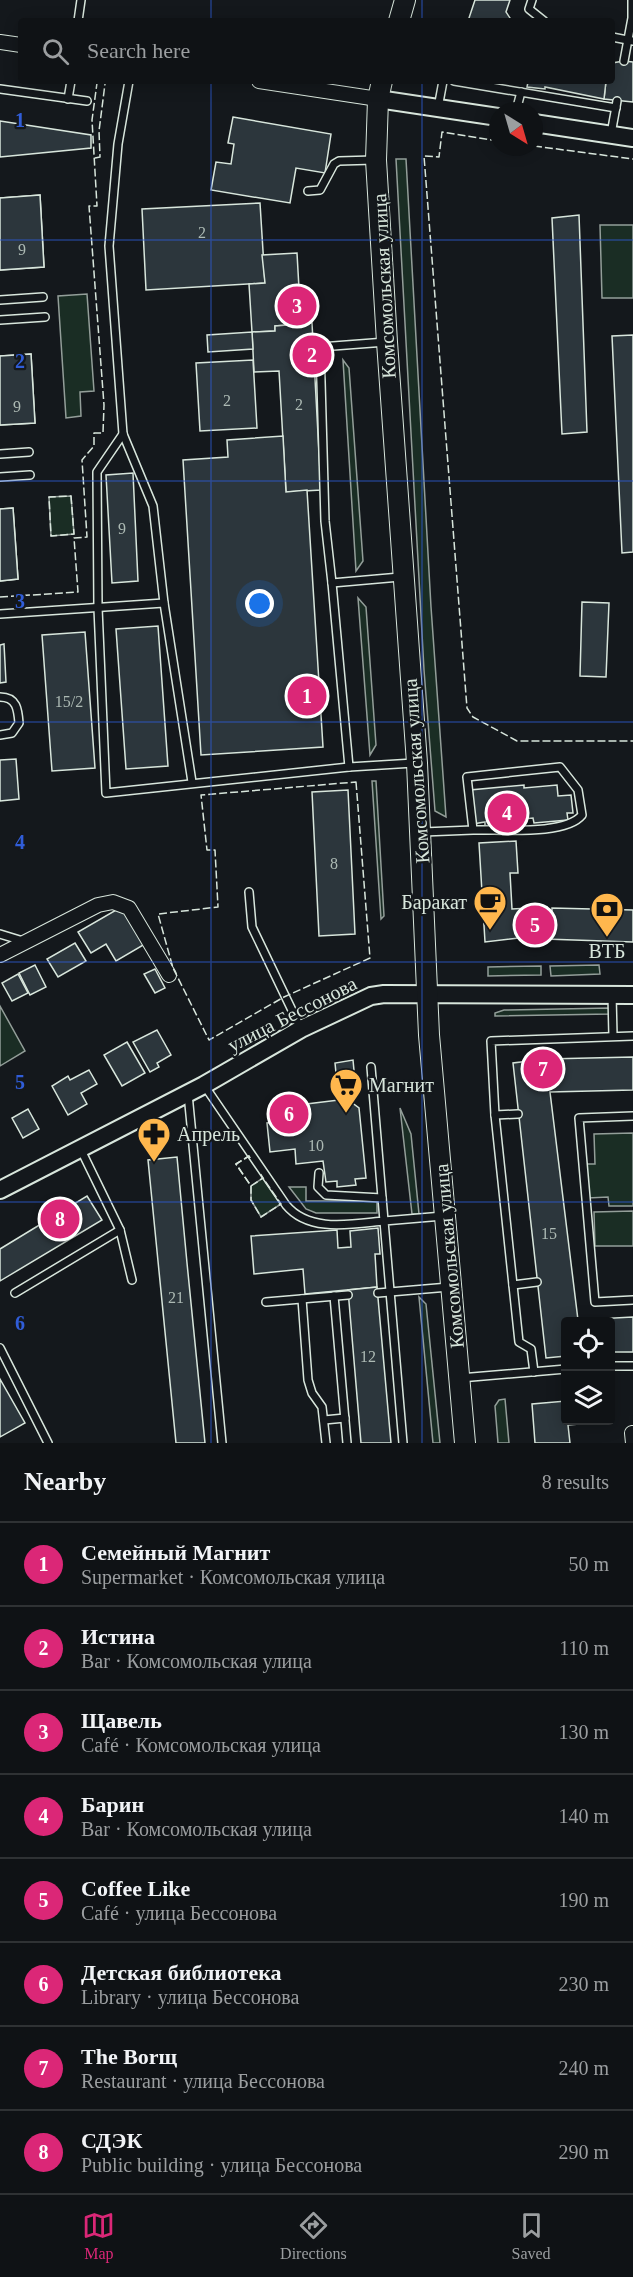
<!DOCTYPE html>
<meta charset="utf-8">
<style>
:root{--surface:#0f1215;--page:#1d2022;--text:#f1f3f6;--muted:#9b9ea0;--line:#2f3234;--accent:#db2777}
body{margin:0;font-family:Georgia,serif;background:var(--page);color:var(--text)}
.controls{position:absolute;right:18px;bottom:18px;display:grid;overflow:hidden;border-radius:6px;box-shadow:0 3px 15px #0003}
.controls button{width:54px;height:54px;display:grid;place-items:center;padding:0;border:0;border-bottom:2px solid var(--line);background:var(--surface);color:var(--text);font:30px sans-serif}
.compass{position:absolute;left:489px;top:102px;width:54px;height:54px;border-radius:50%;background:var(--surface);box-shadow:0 3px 15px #0003;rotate:143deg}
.you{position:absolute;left:260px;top:604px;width:21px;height:21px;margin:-15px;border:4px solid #fff;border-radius:50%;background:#1a73e8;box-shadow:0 0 0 9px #1a73e833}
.badge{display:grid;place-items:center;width:39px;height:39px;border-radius:50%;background:var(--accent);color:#fff;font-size:20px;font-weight:700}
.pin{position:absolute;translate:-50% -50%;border:3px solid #fff;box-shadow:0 2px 6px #0006}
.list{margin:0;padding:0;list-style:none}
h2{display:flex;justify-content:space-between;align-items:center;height:78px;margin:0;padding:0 24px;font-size:26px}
h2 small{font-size:20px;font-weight:400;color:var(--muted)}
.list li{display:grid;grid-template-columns:39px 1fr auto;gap:18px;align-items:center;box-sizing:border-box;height:84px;padding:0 24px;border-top:2px solid var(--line)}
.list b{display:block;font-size:22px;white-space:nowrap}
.list p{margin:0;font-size:20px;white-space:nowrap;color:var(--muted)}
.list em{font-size:20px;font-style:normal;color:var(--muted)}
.icon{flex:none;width:33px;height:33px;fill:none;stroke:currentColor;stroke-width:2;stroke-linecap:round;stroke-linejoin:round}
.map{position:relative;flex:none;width:633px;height:1443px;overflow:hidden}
.search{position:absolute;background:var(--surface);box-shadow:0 3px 15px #0003;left:18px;right:18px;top:18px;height:66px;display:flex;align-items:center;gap:15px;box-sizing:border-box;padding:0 21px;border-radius:6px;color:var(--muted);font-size:22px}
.sheet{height:750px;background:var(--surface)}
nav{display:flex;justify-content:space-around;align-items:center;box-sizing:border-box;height:84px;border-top:2px solid var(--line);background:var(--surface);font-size:16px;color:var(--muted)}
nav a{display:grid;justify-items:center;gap:3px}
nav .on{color:var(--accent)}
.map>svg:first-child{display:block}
</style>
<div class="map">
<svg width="633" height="1443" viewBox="0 0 633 1443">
<rect width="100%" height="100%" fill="#14181c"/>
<!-- green -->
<g fill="#1a2d24" stroke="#939e99" stroke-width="1.5">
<polygon points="396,159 406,159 431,607 446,817 435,811 424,670"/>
<polygon points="600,225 633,225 633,298 602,298"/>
<polygon points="87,294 94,391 80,392 81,416 66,418 58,296"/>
<polygon points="343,360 349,368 363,561 356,571"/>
<polygon points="71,496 74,534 51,536 49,497"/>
<polygon points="358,598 366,607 376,745 370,755"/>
<polygon points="372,781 376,781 384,916 381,919"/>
<polygon points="599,965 600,974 551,976 550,966"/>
<polygon points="541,966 541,975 488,976 488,967"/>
<polygon points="0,1006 25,1051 0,1066"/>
<polygon points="610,1008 610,1014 495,1016 495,1013 504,1010"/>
<polygon points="400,1108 411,1134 419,1214 412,1214"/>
<polygon points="633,1133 633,1206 609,1206 608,1197 588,1198 587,1164 595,1164 594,1134"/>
<polygon points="263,1178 281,1204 261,1217 251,1200 251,1186"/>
<polygon points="289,1187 306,1187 306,1201 377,1201 377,1213 316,1213 306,1209"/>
<polygon points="633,1211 633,1246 595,1246 594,1212"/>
<polygon points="419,1297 426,1304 440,1443 433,1443"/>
<polygon points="505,1399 509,1443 498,1443 495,1406 499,1400"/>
</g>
<!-- building -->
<g fill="#2c363c" stroke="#d8e6dc" stroke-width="1.5">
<polygon points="475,0 510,0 506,12 512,21 468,21"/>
<polygon points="624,61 633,62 633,102 604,99 606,81 612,81 612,63"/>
<polygon points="524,81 606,81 604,99 545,87 545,89 527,87 528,82"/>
<polygon points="233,117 331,134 325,173 296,168 290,203 211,190 216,162 231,164 234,144 228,143"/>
<polygon points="0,121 91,135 91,148 0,157"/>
<polygon points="40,195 44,267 0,270 0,198"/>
<polygon points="40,195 44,267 0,270 0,198"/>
<polygon points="260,203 265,283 146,290 142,209"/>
<polygon points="579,215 587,432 562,434 552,218"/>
<polygon points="297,253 301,324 275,326 275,331 252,332 249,284 265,283 262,255"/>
<polygon points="312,323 321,490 286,492 279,371 254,372 252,332 275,331 275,326"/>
<polygon points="252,332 253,349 208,352 207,335"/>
<polygon points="633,335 633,552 622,553 612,336"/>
<polygon points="31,354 35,423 0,425 0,356"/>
<polygon points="31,354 35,423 0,425 0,356"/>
<polygon points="253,360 257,428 200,431 196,363"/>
<polygon points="283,436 286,492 307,490 323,747 201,755 183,460 228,457 227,440"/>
<polygon points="133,473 138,581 112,583 106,475"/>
<polygon points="13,508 18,579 0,581 0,509"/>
<polygon points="13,508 18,579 0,581 0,509"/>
<polygon points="582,602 609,603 606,677 580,676"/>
<polygon points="158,626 168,766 126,769 116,629"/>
<polygon points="85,632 95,768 52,771 42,635"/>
<polygon points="4,644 6,682 0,683 0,645"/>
<polygon points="16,759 19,799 0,801 0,760"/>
<polygon points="524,785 524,788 557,785 558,796 571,795 573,813 567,813 568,820 534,823 533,818 501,821 501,825 485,826 485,822 473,824 470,790"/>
<polygon points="348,790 355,934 319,936 312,792"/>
<polygon points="516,841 518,873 510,873 512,909 547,907 547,911 552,911 552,908 633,910 633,942 545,939 545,935 485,942 479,843"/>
<polygon points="123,906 145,944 116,961 106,944 91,953 78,932"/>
<polygon points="75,943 86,961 58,977 47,959"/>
<polygon points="35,965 46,987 30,995 19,973"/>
<polygon points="155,969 165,988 155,993 144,974"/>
<polygon points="18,974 28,993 12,1001 2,983"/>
<polygon points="157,1030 171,1055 157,1063 159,1067 150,1072 133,1042"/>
<polygon points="127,1042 145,1073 122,1086 104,1055"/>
<polygon points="633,1057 633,1090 550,1092 578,1320 633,1317 633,1352 610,1352 610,1322 566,1322 566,1356 546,1358 513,1063 546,1059"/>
<polygon points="353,1060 355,1081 337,1083 335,1063"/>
<polygon points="89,1070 97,1084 81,1093 87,1104 68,1115 52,1086 68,1076 70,1080"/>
<polygon points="347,1099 359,1108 366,1178 355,1179 356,1185 337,1187 337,1181 326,1182 323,1161 296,1164 295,1149 270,1152 267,1123 283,1121 282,1107"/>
<polygon points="28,1109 39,1129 23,1138 12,1118"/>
<polygon points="177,1157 187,1263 205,1443 176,1443 148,1160"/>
<polygon points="87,1196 102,1220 0,1281 0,1249"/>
<polygon points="378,1228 380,1254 375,1254 377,1287 305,1294 303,1269 254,1274 251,1236 337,1230 338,1248 351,1247 350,1231"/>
<polygon points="377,1287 391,1443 361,1443 348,1290"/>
<polygon points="0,1379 25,1423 0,1437"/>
<polygon points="566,1401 566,1420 590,1420 590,1423 568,1425 570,1443 535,1443 532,1404"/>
</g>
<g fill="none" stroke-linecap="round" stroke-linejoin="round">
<!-- service casing -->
<g stroke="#d8e6dc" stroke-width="10">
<g id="service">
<polyline points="532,0 529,9 544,21"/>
<polyline points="78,21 81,0"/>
<polyline points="612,37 633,41"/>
<polyline points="624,61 632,18 632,0"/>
<polyline points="129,81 118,144 109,246 123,434 153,506 164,603 192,782"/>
<polyline points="454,81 616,108"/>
<polyline points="0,89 87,101"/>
<polyline points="68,99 71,81"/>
<polyline points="438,108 443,81"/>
<polyline points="516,111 521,92"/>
<polyline points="611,134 617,101"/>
<polyline points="308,191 320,190 334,164 339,161 374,160"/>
<polyline points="0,300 43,297"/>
<polyline points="0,320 45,317"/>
<polyline points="386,342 320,347 325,521 332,583 400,577"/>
<polyline points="123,434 97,472 98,608 106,793 349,767"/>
<polyline points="0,454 29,452"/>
<polyline points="0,477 30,475"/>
<polyline points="332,583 349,767 414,763"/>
<polyline points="0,614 164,603"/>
<path d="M0 697C17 697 18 710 19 723L12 733 0 735"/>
<path d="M423 832 473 830 467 777 560 767 578 790 582 815C565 836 500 829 473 830"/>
<polyline points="249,892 252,927 301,1029"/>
<polyline points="0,934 23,941"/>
<polyline points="612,995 613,1036"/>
<path d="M204 1085 286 1205C309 1233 352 1224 384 1221L371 1067"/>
<polyline points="188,1094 222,1443"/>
<polyline points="495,1115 518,1114"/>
<polyline points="633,1116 579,1118 595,1302 633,1300"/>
<polyline points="81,1150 120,1230 132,1280"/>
<polyline points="319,1173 318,1187 326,1195 382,1198"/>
<polyline points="513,1285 537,1282"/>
<polyline points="15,1293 120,1230"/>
<polyline points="378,1293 449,1287"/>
<polyline points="334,1296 347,1443"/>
<polyline points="302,1299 308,1380 312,1393 322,1407 326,1443"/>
<polyline points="266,1302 348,1295"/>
<polyline points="0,1348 48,1443"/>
<polyline points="610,1366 633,1366"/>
<polyline points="534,1372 531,1349 519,1342 495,1115 491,1041 633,1036"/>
<polyline points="460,1378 566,1369"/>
<polyline points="324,1420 345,1418"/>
<polyline points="403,1443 384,1221 443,1216"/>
</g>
</g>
<!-- minor casing -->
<g stroke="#d8e6dc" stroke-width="16">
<g id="minor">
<polyline points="0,42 21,45"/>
<polyline points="259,81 378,99"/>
<polyline points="0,955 98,905 113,902 129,908 169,975"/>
<polyline points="632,1433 633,1443"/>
</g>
</g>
<!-- tertiary casing -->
<g stroke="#d8e6dc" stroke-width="20">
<g id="tertiary">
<polyline points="378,99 498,117"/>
<polyline points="534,123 633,138"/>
<polyline points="0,1190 204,1085 301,1029 371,996 384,994 633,995"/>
</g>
</g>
<!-- secondary casing -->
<g stroke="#d8e6dc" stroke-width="22">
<g id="secondary">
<polyline points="399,21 405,0"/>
<polyline points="382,81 378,99 376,160 387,342 417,763 429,1035 465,1443"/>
</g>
</g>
<!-- service -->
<use href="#service" stroke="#14181c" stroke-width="7"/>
<!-- minor -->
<use href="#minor" stroke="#14181c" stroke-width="14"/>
<!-- tertiary -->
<use href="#tertiary" stroke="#14181c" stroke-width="16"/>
<!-- secondary -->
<use href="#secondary" stroke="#14181c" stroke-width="20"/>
<!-- fence -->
<g stroke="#d8e6dc" stroke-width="1.5" stroke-dasharray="8 3" stroke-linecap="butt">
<polyline points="498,141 442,132 439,157 424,156 467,708 473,717 517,741 633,741"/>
<polyline points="534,146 633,159"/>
<polyline points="95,158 100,157 99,131 105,84"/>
<polygon points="71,496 74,534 51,536 49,497"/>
<polyline points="0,597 78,592 74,538 87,537 82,460 94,446 94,433 103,433 104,405 89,206 97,206 92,120 97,83"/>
<polygon points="356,782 370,958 284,997 209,1040 173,968 158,914 218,907 215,850 207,850 201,795"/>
<polyline points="250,1158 249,1156 236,1164 251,1186 251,1200 261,1217 281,1204 263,1178"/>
<polyline points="250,1158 249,1156 236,1164 251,1186"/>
<polyline points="251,1186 263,1178 260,1173"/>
</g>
</g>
<!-- grid -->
<path fill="none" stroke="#305dd8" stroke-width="1.5" stroke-opacity="0.55" d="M211 0V21M422 0V21M211 81V1443M422 81V1443M0 240H633M0 481H633M0 722H633M0 962H633M0 1202H633"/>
<!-- icons -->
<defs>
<g id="cafe-pin" transform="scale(1.725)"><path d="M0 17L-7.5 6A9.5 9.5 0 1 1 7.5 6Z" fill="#ffb74d" stroke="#14181c"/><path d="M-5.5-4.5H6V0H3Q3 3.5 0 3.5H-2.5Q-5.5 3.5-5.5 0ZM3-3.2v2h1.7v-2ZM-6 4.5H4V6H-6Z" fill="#111"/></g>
<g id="bank-pin" transform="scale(1.725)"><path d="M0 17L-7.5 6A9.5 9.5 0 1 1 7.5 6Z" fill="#ffb74d" stroke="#14181c"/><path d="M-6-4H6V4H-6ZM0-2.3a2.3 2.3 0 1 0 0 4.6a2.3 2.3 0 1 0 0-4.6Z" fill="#111"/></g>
<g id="supermarket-pin" transform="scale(1.725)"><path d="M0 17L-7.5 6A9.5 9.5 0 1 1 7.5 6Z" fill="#ffb74d" stroke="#14181c"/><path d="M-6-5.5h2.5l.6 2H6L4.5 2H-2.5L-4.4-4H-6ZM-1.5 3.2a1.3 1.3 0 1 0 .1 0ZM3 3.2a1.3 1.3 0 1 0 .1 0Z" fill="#111"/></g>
<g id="pharmacy-pin" transform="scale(1.725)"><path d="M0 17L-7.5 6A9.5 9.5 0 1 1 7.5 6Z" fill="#ffb74d" stroke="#14181c"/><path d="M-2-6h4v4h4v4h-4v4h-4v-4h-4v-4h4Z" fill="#111"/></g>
</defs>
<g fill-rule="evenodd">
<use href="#cafe-pin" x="490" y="902"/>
<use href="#bank-pin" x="607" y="909"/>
<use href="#supermarket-pin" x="346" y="1085"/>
<use href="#pharmacy-pin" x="154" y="1134"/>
</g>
<g text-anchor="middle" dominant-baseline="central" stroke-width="4.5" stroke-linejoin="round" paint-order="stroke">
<!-- number labels -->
<g font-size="16" fill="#adbab4">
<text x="202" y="232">2</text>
<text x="22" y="249">9</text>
<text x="227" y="400">2</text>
<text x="299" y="404">2</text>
<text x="17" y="406">9</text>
<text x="122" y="528">9</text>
<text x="69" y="701">15/2</text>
<text x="334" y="863">8</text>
<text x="316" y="1145">10</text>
<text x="549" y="1233">15</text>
<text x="176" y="1297">21</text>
<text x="368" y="1356">12</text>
</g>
<!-- street labels -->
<g font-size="20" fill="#d8e6dc" stroke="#14181c">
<text transform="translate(384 286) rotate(-93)">Комсомольская улица</text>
<text transform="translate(416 771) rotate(-94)">Комсомольская улица</text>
<text transform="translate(292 1014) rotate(-27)">улица Бессонова</text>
<text transform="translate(449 1256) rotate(-95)">Комсомольская улица</text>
</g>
<!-- poi labels -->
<g font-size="20" fill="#d8e6dc" stroke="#14181c" text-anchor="start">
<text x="467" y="902" text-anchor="end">Баракат</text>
<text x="607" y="951" text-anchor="middle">ВТБ</text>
<text x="369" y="1085">Магнит</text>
<text x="177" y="1134">Апрель</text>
</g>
</g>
<g font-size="20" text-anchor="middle" font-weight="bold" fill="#305dd8" stroke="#14181c" stroke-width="4.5" stroke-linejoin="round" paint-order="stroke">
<text x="20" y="127">1</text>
<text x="20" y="368">2</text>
<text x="20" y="608">3</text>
<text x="20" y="849">4</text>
<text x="20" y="1089">5</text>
<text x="20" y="1330">6</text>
</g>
</svg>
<div class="controls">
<button><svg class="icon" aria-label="locate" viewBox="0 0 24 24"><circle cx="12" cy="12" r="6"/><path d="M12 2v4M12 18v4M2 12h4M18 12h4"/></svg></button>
<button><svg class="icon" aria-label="layers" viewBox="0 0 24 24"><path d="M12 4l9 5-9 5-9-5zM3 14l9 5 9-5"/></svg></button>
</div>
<svg class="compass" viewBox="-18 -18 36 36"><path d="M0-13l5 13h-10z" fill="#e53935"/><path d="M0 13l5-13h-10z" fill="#9b9ea0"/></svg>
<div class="you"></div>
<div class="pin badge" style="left:307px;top:696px">1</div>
<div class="pin badge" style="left:312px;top:355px">2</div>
<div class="pin badge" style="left:297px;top:306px">3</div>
<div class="pin badge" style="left:507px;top:813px">4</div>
<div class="pin badge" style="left:535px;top:925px">5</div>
<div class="pin badge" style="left:289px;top:1114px">6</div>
<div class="pin badge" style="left:543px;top:1069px">7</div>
<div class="pin badge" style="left:60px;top:1219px">8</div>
<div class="search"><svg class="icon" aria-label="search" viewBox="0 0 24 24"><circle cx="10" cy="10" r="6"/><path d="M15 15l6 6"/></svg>Search here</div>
</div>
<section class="sheet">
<h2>Nearby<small>8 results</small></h2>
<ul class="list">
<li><span class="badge">1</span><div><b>Семейный Магнит</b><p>Supermarket · Комсомольская улица</p></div><em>50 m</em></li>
<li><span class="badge">2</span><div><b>Истина</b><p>Bar · Комсомольская улица</p></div><em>110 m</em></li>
<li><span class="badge">3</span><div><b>Щавель</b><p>Café · Комсомольская улица</p></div><em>130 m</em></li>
<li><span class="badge">4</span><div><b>Барин</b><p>Bar · Комсомольская улица</p></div><em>140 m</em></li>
<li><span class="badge">5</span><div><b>Coffee Like</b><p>Café · улица Бессонова</p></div><em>190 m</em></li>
<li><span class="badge">6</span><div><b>Детская библиотека</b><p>Library · улица Бессонова</p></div><em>230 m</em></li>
<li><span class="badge">7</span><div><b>The Borщ</b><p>Restaurant · улица Бессонова</p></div><em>240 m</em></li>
<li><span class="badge">8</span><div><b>СДЭК</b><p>Public building · улица Бессонова</p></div><em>290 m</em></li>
</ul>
</section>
<nav>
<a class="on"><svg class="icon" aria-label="map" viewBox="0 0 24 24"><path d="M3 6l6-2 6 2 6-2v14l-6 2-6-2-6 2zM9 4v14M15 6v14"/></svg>Map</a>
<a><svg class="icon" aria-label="directions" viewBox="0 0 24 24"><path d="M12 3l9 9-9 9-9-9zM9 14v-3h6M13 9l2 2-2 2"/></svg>Directions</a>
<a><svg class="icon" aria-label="saved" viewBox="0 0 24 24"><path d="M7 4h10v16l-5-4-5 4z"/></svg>Saved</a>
</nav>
